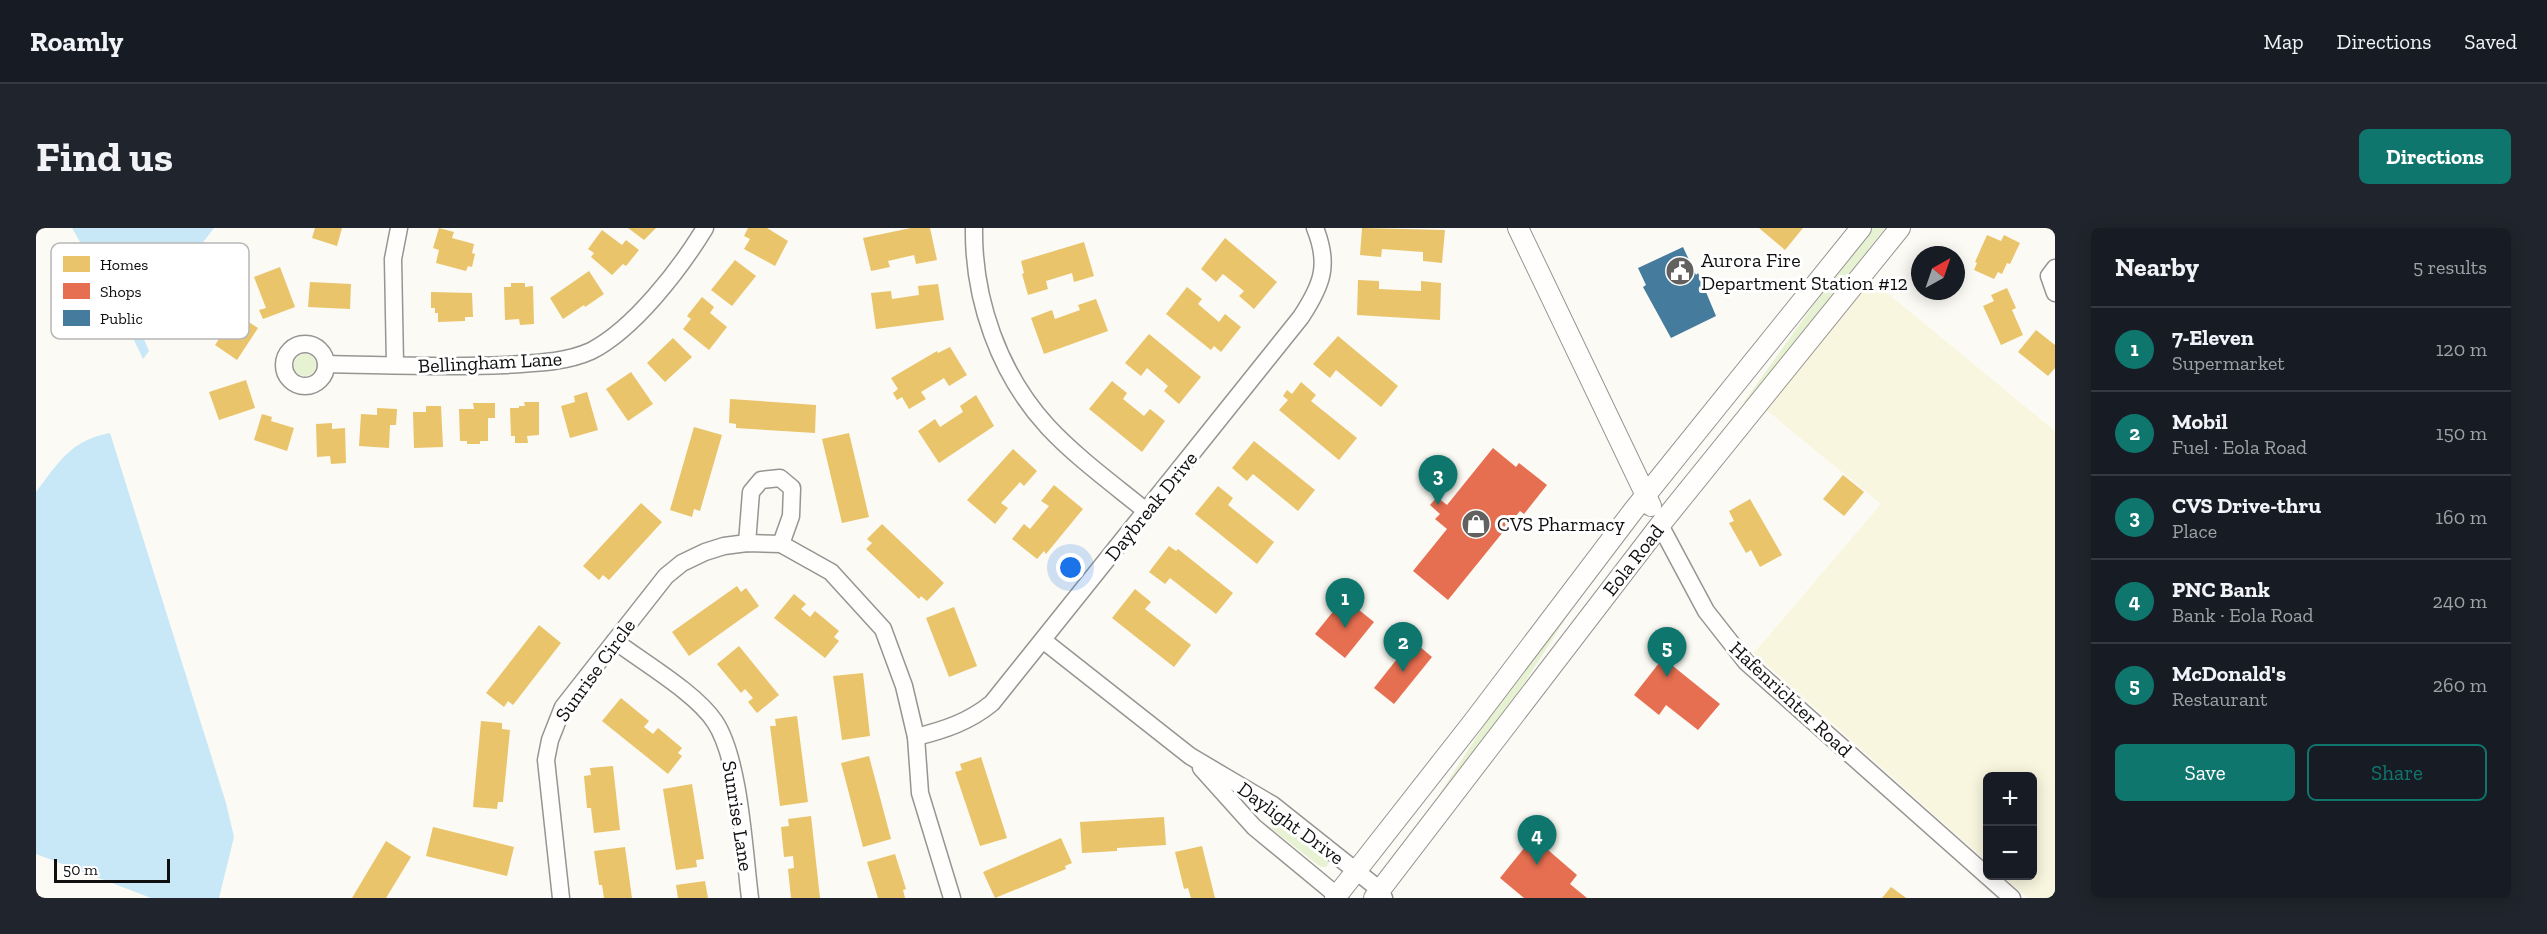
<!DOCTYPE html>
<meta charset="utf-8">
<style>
:root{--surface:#171b24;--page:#20242c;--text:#f1f3f6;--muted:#9ea1a6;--line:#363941;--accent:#0f766e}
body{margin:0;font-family:"Zilla Slab",serif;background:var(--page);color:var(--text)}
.controls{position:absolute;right:18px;bottom:18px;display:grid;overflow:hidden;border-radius:9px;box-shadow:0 3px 15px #0003}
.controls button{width:54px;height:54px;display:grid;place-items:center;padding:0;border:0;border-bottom:2px solid var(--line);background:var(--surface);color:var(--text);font:30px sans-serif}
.compass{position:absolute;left:1875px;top:18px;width:54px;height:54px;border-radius:50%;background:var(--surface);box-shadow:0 3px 15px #0003;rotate:40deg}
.scale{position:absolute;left:18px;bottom:15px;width:116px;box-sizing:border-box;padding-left:6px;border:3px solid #0f0f0f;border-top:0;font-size:16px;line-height:21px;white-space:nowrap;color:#0f0f0f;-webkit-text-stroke:4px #fff;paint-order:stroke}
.you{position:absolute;left:1035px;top:340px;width:21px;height:21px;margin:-15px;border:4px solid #fff;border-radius:50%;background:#1a73e8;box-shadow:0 0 0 9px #1a73e833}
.badge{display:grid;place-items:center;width:39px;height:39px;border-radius:50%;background:var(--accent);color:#fff;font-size:20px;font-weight:700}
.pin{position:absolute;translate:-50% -50px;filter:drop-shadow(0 2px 3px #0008)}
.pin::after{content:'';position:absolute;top:32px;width:21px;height:18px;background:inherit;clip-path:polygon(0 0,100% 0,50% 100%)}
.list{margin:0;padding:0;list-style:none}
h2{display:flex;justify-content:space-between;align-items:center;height:78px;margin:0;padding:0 24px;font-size:26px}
h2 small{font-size:20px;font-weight:400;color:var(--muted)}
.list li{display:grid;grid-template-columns:39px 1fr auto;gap:18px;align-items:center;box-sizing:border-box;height:84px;padding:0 24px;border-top:2px solid var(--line)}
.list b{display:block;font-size:22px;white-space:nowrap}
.list p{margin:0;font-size:20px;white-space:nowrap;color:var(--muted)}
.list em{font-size:20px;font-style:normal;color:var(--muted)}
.actions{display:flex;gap:12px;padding:18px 24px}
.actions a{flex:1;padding:14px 0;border:2px solid var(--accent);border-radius:9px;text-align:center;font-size:21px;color:var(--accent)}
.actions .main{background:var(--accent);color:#fff}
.map{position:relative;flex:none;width:2019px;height:670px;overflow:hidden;border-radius:9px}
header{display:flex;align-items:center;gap:36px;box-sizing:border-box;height:84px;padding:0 30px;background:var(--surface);border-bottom:2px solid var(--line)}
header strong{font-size:28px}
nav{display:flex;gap:33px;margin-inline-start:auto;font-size:21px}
.intro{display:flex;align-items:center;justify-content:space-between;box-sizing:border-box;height:144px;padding:0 36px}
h1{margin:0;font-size:42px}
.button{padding:15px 27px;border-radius:9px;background:var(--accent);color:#fff;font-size:21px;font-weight:700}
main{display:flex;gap:36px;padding:0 36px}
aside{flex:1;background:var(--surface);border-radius:9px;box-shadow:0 3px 15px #0003}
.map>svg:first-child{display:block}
</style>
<header>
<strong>Roamly</strong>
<nav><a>Map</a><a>Directions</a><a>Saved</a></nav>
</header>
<div class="intro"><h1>Find us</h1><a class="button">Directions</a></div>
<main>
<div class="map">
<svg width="2019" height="670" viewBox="0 0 2019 670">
<rect width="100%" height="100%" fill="#fcfaf4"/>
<!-- farmland -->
<polygon fill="#f9f6df" points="1834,51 2019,203 2019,670 1992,670 1966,648 1996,648 1996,548 1952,548 1951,634 1718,425 1845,276 1729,181"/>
<!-- green -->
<g fill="#e6f2d2">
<polygon points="1836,0 1849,0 1710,176 1708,174 1804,40"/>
<circle cx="269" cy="137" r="11"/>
<polygon points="1530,384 1533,385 1464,493 1401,574 1399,573 1468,467"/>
<polygon points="1236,592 1242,592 1291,631 1293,634 1290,639 1285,639 1236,601 1234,596"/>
</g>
<!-- water -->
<g fill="#c8e8f8">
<polygon points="36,0 178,0 108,91 106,107 113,123 107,131 87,89"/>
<path d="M74 205 190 575 198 609 183 670H115L0 626V264C23 234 35 212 74 205Z"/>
</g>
<!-- homes -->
<g fill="#e9c46a">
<polygon points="279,0 306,0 301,18 276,10"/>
<polygon points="403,0 418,4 416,10 438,16 436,25 439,26 436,39 432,38 430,43 400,35 403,22 397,20"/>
<polygon points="592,0 620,0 608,12"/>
<polygon points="712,0 731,0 752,13 739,38 708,21 714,11 708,8"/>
<polygon points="875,0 894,0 901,32 880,36 878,27 852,33 854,39 835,43 827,10"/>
<polygon points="1326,0 1409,2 1406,35 1387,33 1387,24 1346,21 1345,29 1324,27"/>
<polygon points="1723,0 1767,0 1749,22"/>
<polygon points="566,2 586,17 590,12 603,22 590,38 587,36 576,47 555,29 558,25 552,21"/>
<polygon points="1951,7 1965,13 1968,7 1984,15 1974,36 1971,35 1966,46 1962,44 1958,51 1938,42 1941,35 1939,34"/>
<polygon points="1189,10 1241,54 1218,81 1203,68 1208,63 1187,46 1180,54 1165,41"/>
<polygon points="1048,14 1058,48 1038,54 1036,45 1010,53 1012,61 992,67 986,46 988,45 985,33"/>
<polygon points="699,32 720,48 696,78 675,62"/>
<polygon points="244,39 259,79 227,91 223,82 230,80 218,49"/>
<polygon points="553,43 568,66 549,79 548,77 527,91 514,70"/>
<polygon points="1322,52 1343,53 1343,61 1385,63 1385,53 1405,55 1404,92 1321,87"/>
<polygon points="274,54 315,56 314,81 272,79"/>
<polygon points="475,55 489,55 489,59 497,58 498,96 484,97 483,91 469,92 468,59 475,59"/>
<polygon points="902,56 908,92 840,101 835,65 855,63 856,71 883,67 882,58"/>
<polygon points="1151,59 1166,71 1162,76 1183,94 1189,86 1205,99 1185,124 1178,118 1175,122 1130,86"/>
<polygon points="1971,60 1980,80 1976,82 1987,107 1965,117 1947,78 1958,73 1955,67"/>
<polygon points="395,64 436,65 437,89 429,89 429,93 402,94 402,85 399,85 399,80 395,80"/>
<polygon points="666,69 678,79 674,85 691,99 673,122 647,101 655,91 651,88"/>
<polygon points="1060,71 1072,103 1008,126 995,90 1016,82 1019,91 1044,82 1042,77"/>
<polygon points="200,86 222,100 201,132 179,117"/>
<polygon points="2000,102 2019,117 2019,140 2012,148 1982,124"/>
<polygon points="1113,106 1165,149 1143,176 1128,163 1132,158 1111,140 1105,148 1089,135"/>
<polygon points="1302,108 1362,158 1345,179 1300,142 1294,150 1277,136"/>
<polygon points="637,110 656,129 629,154 611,135"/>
<polygon points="914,119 931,147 913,158 908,150 885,164 890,171 873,181 866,169 861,172 857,165 862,161 855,150 901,123 902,125"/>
<polygon points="595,144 617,176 592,193 570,161"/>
<polygon points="210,152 219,180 183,192 173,164"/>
<polygon points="1076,153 1091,165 1087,171 1108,188 1114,181 1129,193 1106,224 1053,181"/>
<polygon points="1265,154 1280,167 1275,173 1321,210 1303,232 1243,182 1252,172 1247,168 1251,162 1256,166"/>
<polygon points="551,164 562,202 534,210 525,178 539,174 538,168"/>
<polygon points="940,167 958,198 903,235 882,203 899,191 904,199 927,184 924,178"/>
<polygon points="694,171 780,177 779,205 700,200 700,196 693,195"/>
<polygon points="488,174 503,174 503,207 491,208 492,215 479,215 479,208 475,208 474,180 483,180 483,178 489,178"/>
<polygon points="437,175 459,175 459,190 452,190 452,213 444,213 444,216 431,216 431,213 424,213 423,181 438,181"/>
<polygon points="390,178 405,178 407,219 378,220 377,184 390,184"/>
<polygon points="341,180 361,181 360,197 354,197 353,220 323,218 325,186 341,187"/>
<polygon points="226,186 236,189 235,193 258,200 251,223 218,212"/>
<polygon points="296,195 296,201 309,200 310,235 295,236 294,228 281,229 280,196"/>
<polygon points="658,199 686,207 664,283 658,281 656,289 634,282"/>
<polygon points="813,205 833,289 806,295 786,211"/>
<polygon points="1218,213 1279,262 1262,283 1217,246 1211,253 1196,240"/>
<polygon points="977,221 1001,243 988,258 984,254 965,275 972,280 959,296 931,272"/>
<polygon points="1807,247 1828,264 1808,288 1787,271"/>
<polygon points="1018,257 1047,281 1010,326 1008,323 1001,331 976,311 988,296 994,301 1013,278 1005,273"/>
<polygon points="1182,258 1197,270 1192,277 1238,314 1221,336 1159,286"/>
<polygon points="1714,271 1746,327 1724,339 1715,322 1710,325 1693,295 1698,293 1693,283"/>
<polygon points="605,275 626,294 573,352 567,347 563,352 547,338"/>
<polygon points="846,296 908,355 891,373 885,368 883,371 830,321 836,315 831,311"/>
<polygon points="1133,318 1140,323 1142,321 1197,365 1180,386 1134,350 1129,356 1113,344"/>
<polygon points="701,358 705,364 710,360 723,378 653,428 636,404"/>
<polygon points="1099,361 1115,374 1109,381 1155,417 1138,439 1076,390"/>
<polygon points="758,366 770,376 765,381 774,389 779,383 803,403 798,409 803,413 789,430 738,390"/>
<polygon points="918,379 941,438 913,449 890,390"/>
<polygon points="503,397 525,415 477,477 472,473 468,479 450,465"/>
<polygon points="703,418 743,467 721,485 712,474 717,470 709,461 705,465 681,436"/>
<polygon points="827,445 834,508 806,512 797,448"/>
<polygon points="585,470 613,493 608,499 617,506 622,500 646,520 642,525 646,528 632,546 566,493"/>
<polygon points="761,488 772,574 744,578 734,498 740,498 739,491"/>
<polygon points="445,493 466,495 466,501 474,502 467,574 462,574 461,581 437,579"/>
<polygon points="833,528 855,611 827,619 805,535"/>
<polygon points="945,529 971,610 944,618 919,544 926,542 924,536"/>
<polygon points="577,538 584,602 558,605 555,580 551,580 548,548 555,547 554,540"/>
<polygon points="656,556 668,631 660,632 661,639 640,642 627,561"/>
<polygon points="775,588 784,670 755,670 752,641 758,640 757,628 748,629 745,599 753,598 752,591"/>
<polygon points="1128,589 1130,617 1081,620 1081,623 1046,625 1044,594"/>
<polygon points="397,599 478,619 471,648 390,628"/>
<polygon points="1025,610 1036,635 1029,638 1030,641 959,670 947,644"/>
<polygon points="350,613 375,629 350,670 316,670"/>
<polygon points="1166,618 1179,670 1155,670 1152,660 1148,661 1139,624"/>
<polygon points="589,619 596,670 568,670 566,657 563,657 558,623"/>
<polygon points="859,626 870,661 867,662 869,670 842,670 831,634"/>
<polygon points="669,653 672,670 642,670 640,657"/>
<polygon points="1855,659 1870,670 1846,670"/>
</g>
<!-- shops -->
<g fill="#e76f51">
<polygon points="1457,220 1480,239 1483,235 1511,257 1488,286 1484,283 1412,372 1377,343 1411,301 1399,291 1404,286 1394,277 1401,269 1411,277"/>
<polygon points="1308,370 1338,394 1309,430 1279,406"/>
<polygon points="1376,412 1396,429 1358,476 1338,460"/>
<polygon points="1627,430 1684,476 1662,502 1630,477 1623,487 1598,467"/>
<polygon points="1497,609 1541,647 1534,656 1551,670 1488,670 1464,650"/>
</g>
<!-- public -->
<polygon fill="#457b9d" points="1647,19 1660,47 1662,45 1680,88 1635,110 1607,59 1610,57 1602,40"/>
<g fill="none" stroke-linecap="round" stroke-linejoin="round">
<!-- minor casing -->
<g stroke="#969592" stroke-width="19">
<g id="minor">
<path d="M938 0C937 71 963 146 1012 199 1041 230 1077 256 1110 283"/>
<polyline points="2019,40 2013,48 2019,65"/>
<circle cx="269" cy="137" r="21"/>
<path d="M290 136C350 137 410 140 469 137 498 135 528 135 555 123 598 101 644 41 669 0"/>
<polyline points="359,137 357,31 363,0"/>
<polyline points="1624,297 1670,383 1710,434 1976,670"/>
<polyline points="711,315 715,264 725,252 744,250 756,260 755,288 745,316"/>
<path d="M579 413C608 435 660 465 679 494 704 532 708 623 714 670"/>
<polyline points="1008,413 1154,528 1237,577 1344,662 1348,670"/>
<path d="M880 509C908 502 933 494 956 475L1265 89C1286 57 1294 37 1279 0"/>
<polyline points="1165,540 1218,599 1304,670"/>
<polyline points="525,670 510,532 514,512 527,479 630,348 646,335 669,324 688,318 711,315 745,316 795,344 847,401 868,458 880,509 884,565 916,670"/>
</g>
</g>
<!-- tertiary casing -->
<g stroke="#969592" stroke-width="22">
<g id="tertiary">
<polyline points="1482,0 1615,278"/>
<polyline points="1299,670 1437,494 1597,283 1825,0"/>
<polyline points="1338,670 1624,297 1864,0"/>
</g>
</g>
<!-- minor -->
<use href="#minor" stroke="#fffefd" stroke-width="16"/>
<!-- tertiary -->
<use href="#tertiary" stroke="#fffefd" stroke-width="20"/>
</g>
<!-- icons -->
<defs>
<g id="civic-disc" transform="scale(1.5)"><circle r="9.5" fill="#62615f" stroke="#fff"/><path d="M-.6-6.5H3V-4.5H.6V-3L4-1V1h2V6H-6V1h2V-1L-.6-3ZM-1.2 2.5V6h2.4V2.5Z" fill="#fff"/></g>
<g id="shop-disc" transform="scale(1.5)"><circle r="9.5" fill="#62615f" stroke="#fff"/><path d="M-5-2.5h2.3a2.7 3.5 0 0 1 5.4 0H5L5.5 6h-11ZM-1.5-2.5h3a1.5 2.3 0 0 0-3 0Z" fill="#fff"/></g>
</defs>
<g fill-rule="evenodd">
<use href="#civic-disc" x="1644" y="43"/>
<use href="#shop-disc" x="1440" y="296"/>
</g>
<g text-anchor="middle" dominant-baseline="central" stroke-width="6" stroke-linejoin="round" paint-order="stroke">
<!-- poi labels -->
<g font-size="20" fill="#0f0f0f" stroke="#fff" text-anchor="start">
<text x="1665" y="32">Aurora Fire<tspan x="1665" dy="23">Department Station #12</tspan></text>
<text x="1461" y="296">CVS Pharmacy</text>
</g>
<!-- street labels -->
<g font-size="20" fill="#0f0f0f" stroke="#fff">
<text transform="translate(454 134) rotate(-3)">Bellingham Lane</text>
<text transform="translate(1115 278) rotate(-51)">Daybreak Drive</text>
<text transform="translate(1597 332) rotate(-52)">Eola Road</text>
<text transform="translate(559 442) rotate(-54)">Sunrise Circle</text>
<text transform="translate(1755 471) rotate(43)">Hafenrichter Road</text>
<text transform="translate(702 588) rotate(81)">Sunrise Lane</text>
<text transform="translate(1255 595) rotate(36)">Daylight Drive</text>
</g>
</g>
<!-- legend -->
<rect x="15" y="15" width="198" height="96" rx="9" fill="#fff" stroke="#b7b7b7" stroke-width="1.5"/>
<rect x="27" y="28" width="27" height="16" fill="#e9c46a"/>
<rect x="27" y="55" width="27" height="16" fill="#e76f51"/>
<rect x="27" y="82" width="27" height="16" fill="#457b9d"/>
<g font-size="16" fill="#0f0f0f">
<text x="64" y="42">Homes</text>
<text x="64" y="69">Shops</text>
<text x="64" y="96">Public</text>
</g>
</svg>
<div class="controls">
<button>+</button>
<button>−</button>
</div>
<svg class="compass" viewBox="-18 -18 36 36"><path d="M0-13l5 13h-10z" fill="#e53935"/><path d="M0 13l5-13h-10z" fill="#9ea1a6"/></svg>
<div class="scale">50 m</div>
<div class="you"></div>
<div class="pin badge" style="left:1309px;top:400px">1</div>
<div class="pin badge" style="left:1367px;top:444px">2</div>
<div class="pin badge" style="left:1402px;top:277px">3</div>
<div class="pin badge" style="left:1501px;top:637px">4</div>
<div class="pin badge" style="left:1631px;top:449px">5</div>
</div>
<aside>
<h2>Nearby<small>5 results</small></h2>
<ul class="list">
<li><span class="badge">1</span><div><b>7-Eleven</b><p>Supermarket</p></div><em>120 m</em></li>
<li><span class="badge">2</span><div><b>Mobil</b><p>Fuel · Eola Road</p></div><em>150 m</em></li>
<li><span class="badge">3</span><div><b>CVS Drive-thru</b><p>Place</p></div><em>160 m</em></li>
<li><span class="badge">4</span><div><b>PNC Bank</b><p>Bank · Eola Road</p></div><em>240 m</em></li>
<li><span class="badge">5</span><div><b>McDonald's</b><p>Restaurant</p></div><em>260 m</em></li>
</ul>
<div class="actions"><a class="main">Save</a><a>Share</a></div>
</aside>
</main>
